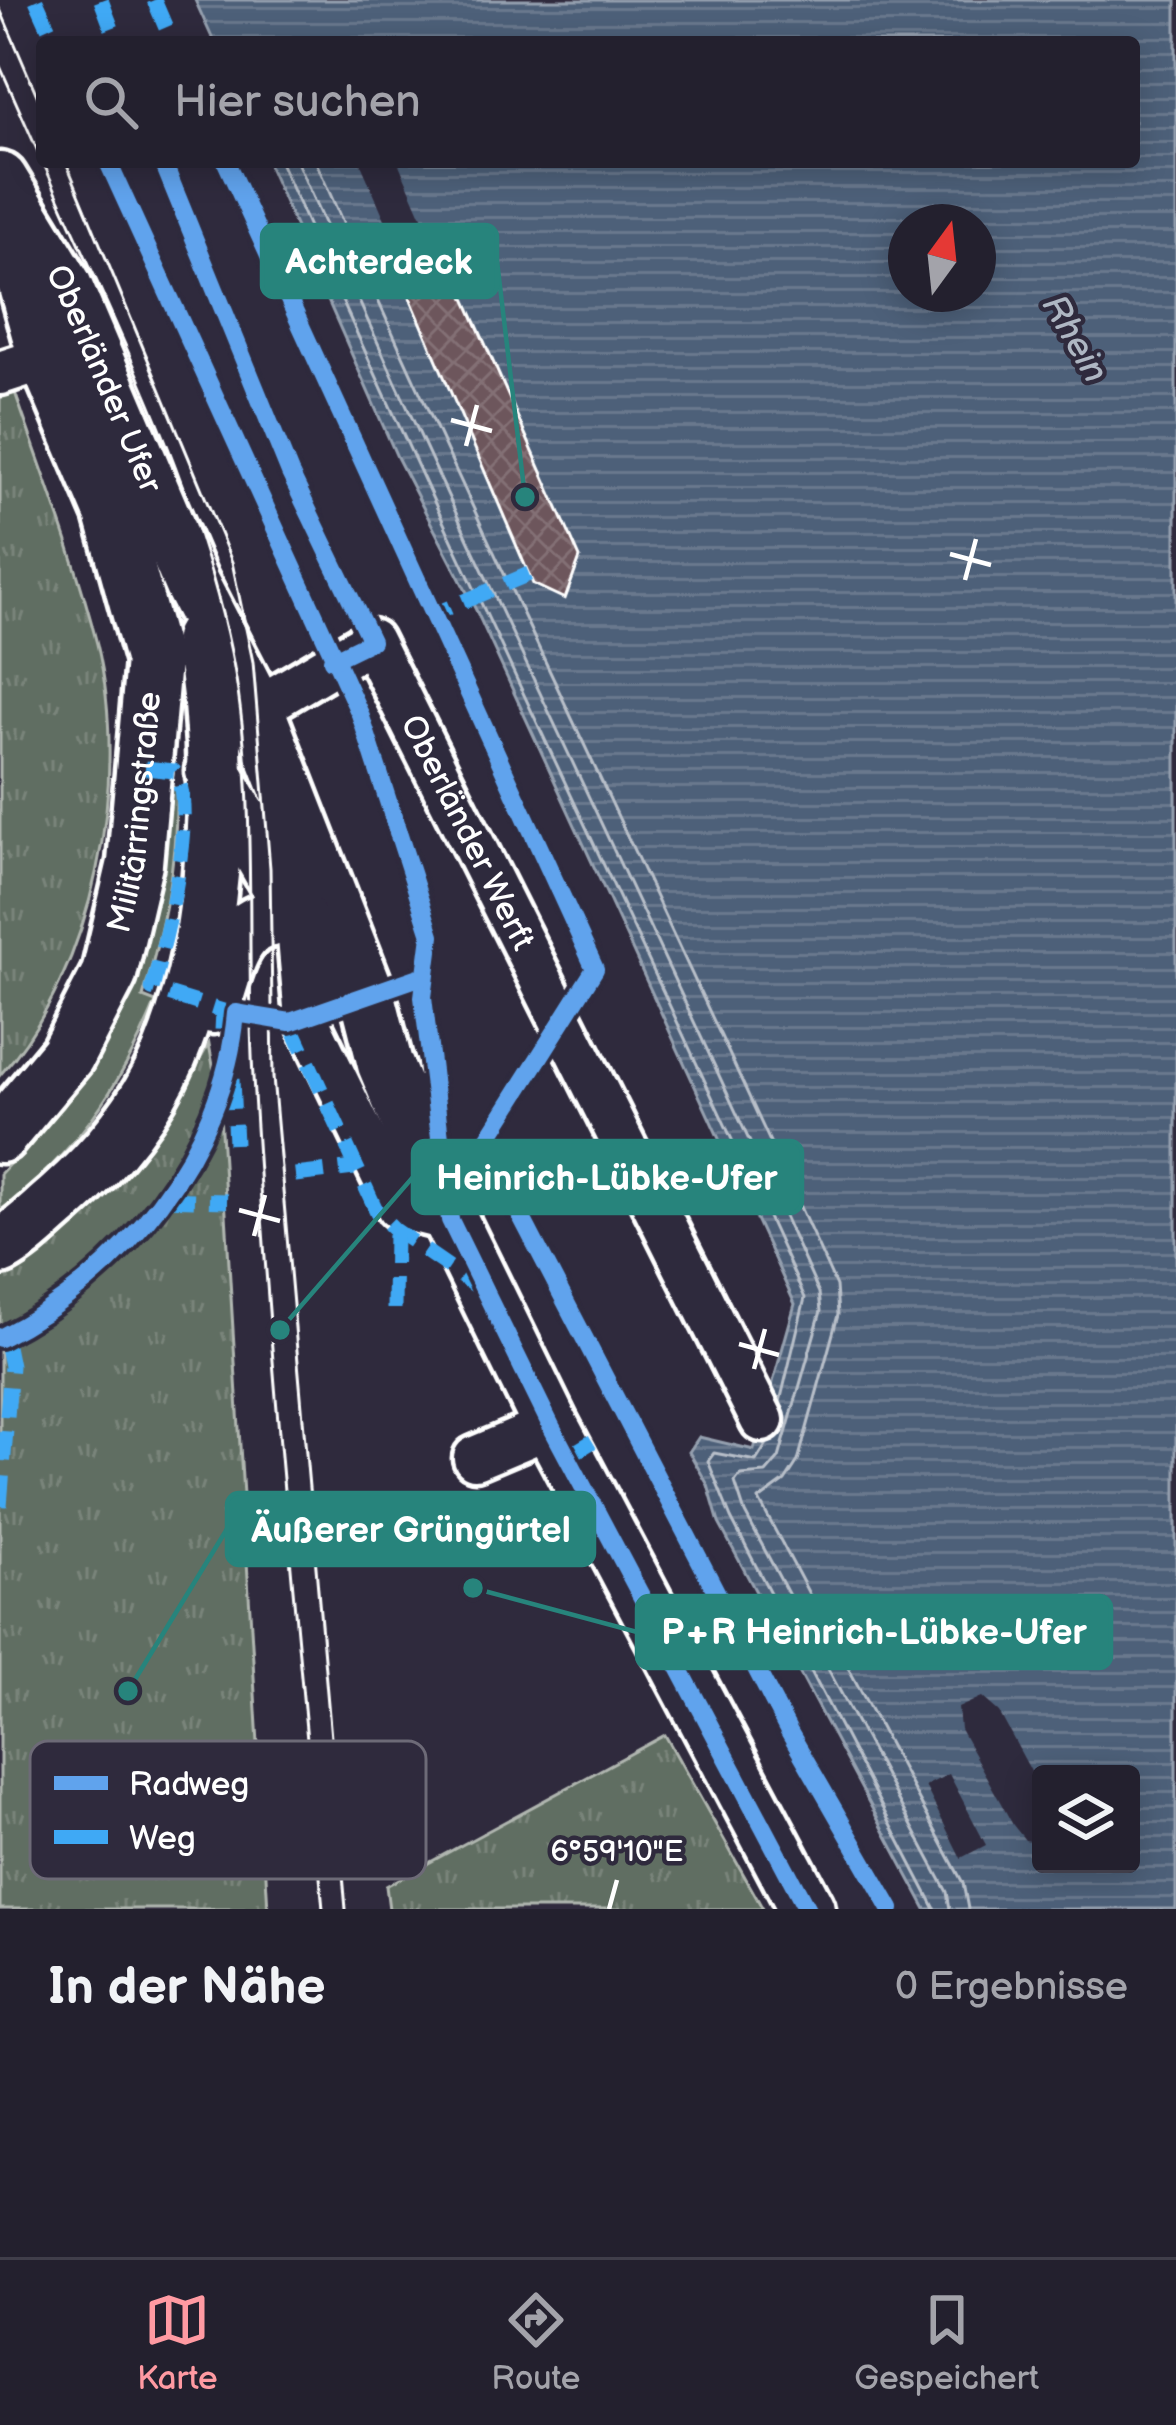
<!DOCTYPE html>
<html lang="de">
<meta charset="utf-8">
<style>
:root{--surface:#23202e;--page:#2b2836;--text:#f1f3f6;--muted:#a3a3aa;--line:#403e4a;--accent:#ff9aa2}
body{margin:0;font-family:"Balsamiq Sans",sans-serif;background:var(--page);color:var(--text)}
.controls{position:absolute;right:36px;bottom:36px;display:grid;overflow:hidden;border-radius:12px;box-shadow:0 6px 30px #0003}
.controls button{width:108px;height:108px;display:grid;place-items:center;padding:0;border:0;border-bottom:3px solid var(--line);background:var(--surface);color:var(--text);font:60px sans-serif}
.compass{position:absolute;left:888px;top:204px;width:108px;height:108px;border-radius:50%;background:var(--surface);box-shadow:0 6px 30px #0003;rotate:15deg}
.list{margin:0;padding:0;list-style:none}
h2{display:flex;justify-content:space-between;align-items:center;height:156px;margin:0;padding:0 48px;font-size:51px}
h2 small{font-size:39px;font-weight:400;color:var(--muted)}
.icon{flex:none;width:66px;height:66px;fill:none;stroke:currentColor;stroke-width:2;stroke-linecap:round;stroke-linejoin:round}
.map{position:relative;flex:none;width:1176px;height:1909px;overflow:hidden}
.search{position:absolute;background:var(--surface);box-shadow:0 6px 30px #0003;left:36px;right:36px;top:36px;height:132px;display:flex;align-items:center;gap:30px;box-sizing:border-box;padding:0 42px;border-radius:12px;color:var(--muted);font-size:45px}
.sheet{height:348px;background:var(--surface)}
nav{display:flex;justify-content:space-around;align-items:center;box-sizing:border-box;height:168px;border-top:3px solid var(--line);background:var(--surface);font-size:33px;color:var(--muted)}
nav a{display:grid;justify-items:center;gap:6px}
nav .on{color:var(--accent)}
.map>svg:first-child{display:block}
</style>
<div class="map">
<svg width="1176" height="1909" viewBox="0 0 1176 1909">
<defs>
<pattern id="park-tufts" width="24" height="20" patternUnits="userSpaceOnUse" patternTransform="scale(3)"><rect width="24" height="20" fill="#616e62"/><path d="M3 7l-1-3M5 7V3M7 7l1-3M15 17l-1-3M17 17v-4M19 17l1-3" fill="none" stroke="#79847a"/></pattern>
<pattern id="water-rules" width="6" height="5" patternUnits="userSpaceOnUse" patternTransform="scale(3)"><rect width="6" height="5" fill="#4e6079"/><path d="M0 2.5h6" fill="none" stroke="#69788d"/></pattern>
<pattern id="building-cross-hatch" width="8" height="8" patternUnits="userSpaceOnUse" patternTransform="scale(3)"><rect width="8" height="8" fill="#6d565c"/><path d="M0 0l8 8M0 8l8-8" fill="none" stroke="#836f74"/></pattern>
</defs>
<rect width="100%" height="100%" fill="#2f2a3d"/>
<filter id="ink" filterUnits="userSpaceOnUse"><feTurbulence type="fractalNoise" baseFrequency=".00833" numOctaves="2"/><feDisplacementMap in="SourceGraphic" scale="24" xChannelSelector="R" yChannelSelector="G"/><feConvolveMatrix kernelMatrix="1 2 1 2 8 2 1 2 1" color-interpolation-filters="sRGB"/></filter>
<g filter="url(#ink)">
<!-- green -->
<path fill="#616e62" stroke="#b0b6b0" stroke-width="3" d="M167 784 176 789C178 861 163 928 143 997L156 1002C120 1089 74 1154 0 1212V1174L63 1107 102 1045Z"/>
<!-- park -->
<g fill="url(#park-tufts)" stroke="#b0b6b0" stroke-width="3">
<path d="M0 348C32 446 72 544 97 644 130 780 95 970 0 1075Z"/>
<polygon points="209,1044 219,1098 268,1909 0,1909 0,1274 178,1097"/>
<polygon points="665,1735 763,1909 389,1909 386,1886"/>
</g>
<!-- water -->
<path fill="url(#water-rules)" stroke="#95a0af" stroke-width="3" fill-rule="evenodd" d="M195 0H1176V1909H926L719 1523 708 1485 689 1452 699 1437 754 1450 795 1304 476 610 397 457 267 162H1134V42H214ZM906 222H978V294H906ZM1041 1774H1131V1864H1041Z"/>
<!-- pier -->
<g fill="#2f2a3d">
<polygon points="360,162 398,162 426,226 394,240"/>
<polygon points="982,1697 999,1712 1041,1790 1041,1843 1025,1840 1013,1825 960,1729 958,1708"/>
<polygon points="949,1774 986,1845 961,1858 925,1786"/>
</g>
<g fill="none" stroke-linecap="round" stroke-linejoin="round">
<!-- shore -->
<g stroke="#b8bfc9" stroke-width="3">
<path d="M280 162C449 544 632 919 805 1298L780 1402"/>
<path d="M297 162C464 542 648 915 819 1293L821 1311 779 1458 766 1473 740 1475 735 1482 745 1513 947 1892 950 1909"/>
<path d="M316 162C483 540 666 910 836 1286L838 1315 798 1461 785 1481 759 1500 963 1883 968 1909"/>
<polyline points="768,1442 756,1461 714,1453 708,1461 731,1518 935,1909"/>
</g>
</g>
<!-- building -->
<polygon fill="url(#building-cross-hatch)" stroke="#fff" stroke-width="3" points="433,226 580,558 565,599 533,584 388,246"/>
<g fill="none" stroke-linecap="round" stroke-linejoin="round">
<!-- minor casing -->
<g stroke="#fff" stroke-width="51">
<g id="minor">
<polyline points="0,373 46,358"/>
<path id="s1" d="M256 709 371 641 762 1420"/>
<polyline points="298,926 306,1018 398,1207 450,1220"/>
<polyline points="475,1458 551,1426"/>
</g>
</g>
<!-- major casing -->
<g stroke="#fff" stroke-width="63">
<g id="major">
<path id="s2" d="M0 180 64 285 191 583 256 709 367 993 385 1064 450 1220 551 1426 807 1909"/>
<polyline points="213,771 334,980"/>
<path d="M213 1006C230 956 234 912 298 918"/>
<path id="s3" d="M0 1135 67 1055 109 974 135 863 153 661 112 513 46 358 8 221"/>
<path d="M0 1247C22 1235 39 1217 58 1201 102 1162 145 1112 169 1056 219 936 225 765 202 639"/>
</g>
</g>
<!-- minor -->
<use href="#minor" stroke="#2f2a3d" stroke-width="42"/>
<!-- major -->
<use href="#major" stroke="#2f2a3d" stroke-width="54"/>
<!-- tram -->
<g stroke="#fff" stroke-width="3">
<polyline points="0,9 42,107"/>
<polyline points="0,66 42,161"/>
<path d="M43 162C113 321 195 480 231 652 259 788 245 939 253 1077 269 1355 297 1632 323 1909"/>
<polyline points="66,162 232,562 253,662 270,868 273,1077 346,1909"/>
</g>
<!-- quiet -->
<g stroke="#3fa9f5" stroke-width="15" stroke-dasharray="30 15" stroke-linecap="butt">
<polyline points="36,0 55,42"/>
<polyline points="101,0 117,42"/>
<polyline points="154,0 172,42"/>
<polyline points="422,619 529,574"/>
<path d="M145 768 174 771C200 808 164 945 152 989L223 1011 222 1031"/>
<polyline points="290,1022 377,1212 395,1230 476,1286"/>
<polyline points="232,1079 235,1144"/>
<polyline points="295,1175 354,1168"/>
<polyline points="164,1199 227,1201"/>
<polyline points="394,1309 395,1230"/>
<polyline points="567,1457 600,1437"/>
<polyline points="0,1506 11,1366 5,1336"/>
</g>
<!-- cycleway casing -->
<g stroke="#2f2a3d" stroke-width="26">
<g id="cycleway">
<polyline points="108,162 360,714 431,935 423,997 450,1220 551,1426 807,1909"/>
<polyline points="163,162 290,473 371,641 332,660"/>
<polyline points="226,162 595,969 484,1145 788,1730 891,1909"/>
<path d="M0 1338C122 1277 224 1151 236 1013L290 1022 425 975"/>
</g>
</g>
<!-- cycleway -->
<use href="#cycleway" stroke="#60a3ed" stroke-width="18"/>
</g>
</g>
<!-- ticks -->
<path fill="none" stroke="#fff" stroke-width="4.5" d="M451 420 492 431M466 446 477 405M950 554 991 565M965 580 976 539M239 1210 280 1221M254 1236 265 1195M739 1344 779 1355M754 1369 765 1329M609 1909 617 1880"/>
<g text-anchor="middle" dominant-baseline="central" stroke-width="9" stroke-linejoin="round" paint-order="stroke">
<!-- street labels -->
<g font-size="33" fill="#fff" stroke="#2f2a3d">
<text stroke="none"><textPath href="#s2" startOffset="225">Oberländer Ufer</textPath></text>
<text stroke="none"><textPath href="#s3" startOffset="360">Militärringstraße</textPath></text>
<text stroke="none"><textPath href="#s1" startOffset="348">Oberländer Werft</textPath></text>
</g>
<!-- water labels -->
<g font-size="36" font-style="italic" fill="#afb7c3" stroke="#2f2a3d">
<text transform="translate(1074 339) rotate(60)">Rhein</text>
</g>
</g>
<!-- legend -->
<rect x="30" y="1741" width="396" height="138" rx="18" fill="#2f2a3d" stroke="#6d6a77" stroke-width="3"/>
<rect x="54" y="1776" width="54" height="14" fill="#60a3ed"/>
<rect x="54" y="1830" width="54" height="14" fill="#3fa9f5"/>
<g font-size="33" fill="#fff">
<text x="129" y="1795">Radweg</text>
<text x="129" y="1849">Weg</text>
</g>
<g font-size="30" text-anchor="middle" fill="#fff" stroke="#2f2a3d" stroke-width="9" stroke-linejoin="round" paint-order="stroke">
<text x="617" y="1861">6°59'10"E</text>
</g>
<!-- callouts -->
<path fill="none" stroke="#27847c" stroke-width="4.5" d="M525 497L497 261M280 1330L413 1177M128 1691L227 1529M473 1588L637 1632"/>
<g fill="#27847c" stroke="#2f2a3d" stroke-width="4.5">
<circle cx="525" cy="497" r="12"/>
<circle cx="280" cy="1330" r="12"/>
<circle cx="128" cy="1691" r="12"/>
<circle cx="473" cy="1588" r="12"/>
</g>
<g fill="#27847c" stroke="#27847c" stroke-width="4.5">
<rect x="262" y="225" width="235" height="72" rx="12"/>
<rect x="413" y="1141" width="389" height="72" rx="12"/>
<rect x="227" y="1493" width="367" height="72" rx="12"/>
<rect x="637" y="1596" width="474" height="72" rx="12"/>
</g>
<g font-size="36" text-anchor="middle" font-weight="bold" fill="#fff">
<text x="379" y="274">Achterdeck</text>
<text x="607" y="1190">Heinrich-Lübke-Ufer</text>
<text x="411" y="1542">Äußerer Grüngürtel</text>
<text x="874" y="1644">P+R Heinrich-Lübke-Ufer</text>
</g>
</svg>
<div class="controls">
<button><svg class="icon" aria-label="layers" viewBox="0 0 24 24"><path d="M12 4l9 5-9 5-9-5zM3 14l9 5 9-5"/></svg></button>
</div>
<svg class="compass" viewBox="-18 -18 36 36"><path d="M0-13l5 13h-10z" fill="#e53935"/><path d="M0 13l5-13h-10z" fill="#a3a3aa"/></svg>
<div class="search"><svg class="icon" aria-label="search" viewBox="0 0 24 24"><circle cx="10" cy="10" r="6"/><path d="M15 15l6 6"/></svg>Hier suchen</div>
</div>
<section class="sheet">
<h2>In der Nähe<small>0 Ergebnisse</small></h2>
<ul class="list">
</ul>
</section>
<nav>
<a class="on"><svg class="icon" aria-label="map" viewBox="0 0 24 24"><path d="M3 6l6-2 6 2 6-2v14l-6 2-6-2-6 2zM9 4v14M15 6v14"/></svg>Karte</a>
<a><svg class="icon" aria-label="directions" viewBox="0 0 24 24"><path d="M12 3l9 9-9 9-9-9zM9 14v-3h6M13 9l2 2-2 2"/></svg>Route</a>
<a><svg class="icon" aria-label="saved" viewBox="0 0 24 24"><path d="M7 4h10v16l-5-4-5 4z"/></svg>Gespeichert</a>
</nav>
